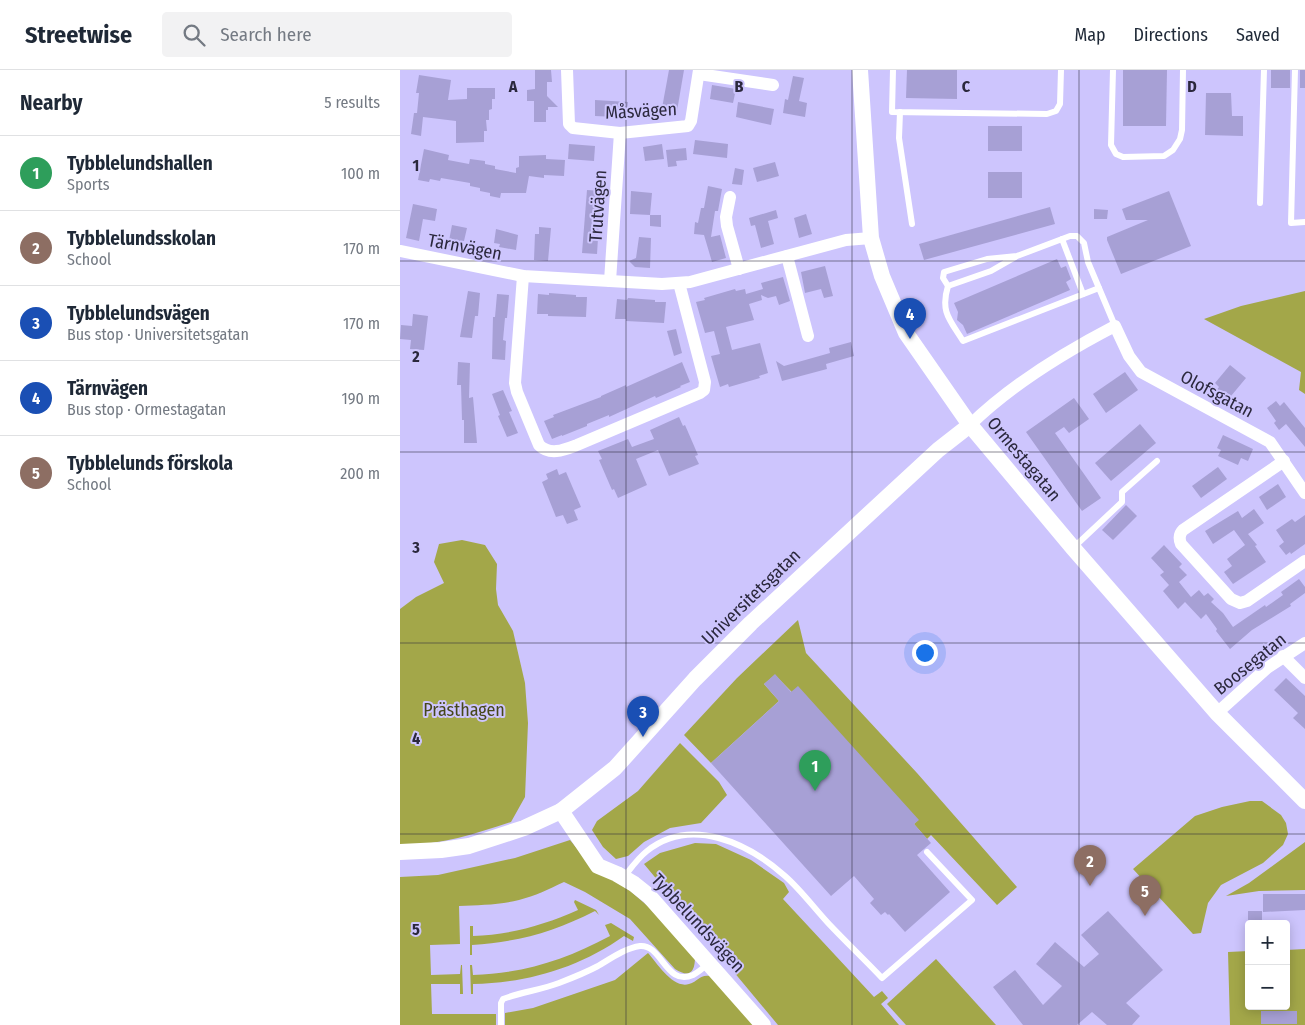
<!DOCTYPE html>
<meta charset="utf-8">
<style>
:root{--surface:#fff;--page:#f2f2f3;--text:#1f2937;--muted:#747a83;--line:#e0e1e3;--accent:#0f766e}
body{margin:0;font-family:"Fira Sans Condensed",sans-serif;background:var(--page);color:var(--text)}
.controls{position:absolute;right:15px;bottom:15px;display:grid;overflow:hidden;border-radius:5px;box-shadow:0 2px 12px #0003}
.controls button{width:45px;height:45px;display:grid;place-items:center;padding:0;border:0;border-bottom:1px solid var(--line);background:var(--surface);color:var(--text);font:25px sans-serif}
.you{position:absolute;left:524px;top:582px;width:18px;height:18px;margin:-12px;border:4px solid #fff;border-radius:50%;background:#1a73e8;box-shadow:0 0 0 8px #1a73e833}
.badge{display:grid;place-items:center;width:32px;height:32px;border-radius:50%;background:var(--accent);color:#fff;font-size:16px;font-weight:700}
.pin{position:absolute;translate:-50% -41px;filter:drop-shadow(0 1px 2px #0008)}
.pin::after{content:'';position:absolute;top:26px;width:18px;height:15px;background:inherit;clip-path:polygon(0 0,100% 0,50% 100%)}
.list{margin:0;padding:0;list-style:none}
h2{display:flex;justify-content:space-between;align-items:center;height:65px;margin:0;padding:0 20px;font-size:21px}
h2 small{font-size:16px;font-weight:400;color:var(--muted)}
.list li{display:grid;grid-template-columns:32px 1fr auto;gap:15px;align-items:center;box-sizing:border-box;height:75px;padding:0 20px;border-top:1px solid var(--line)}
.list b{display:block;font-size:19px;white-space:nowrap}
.list p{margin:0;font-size:16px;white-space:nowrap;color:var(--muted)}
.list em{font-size:16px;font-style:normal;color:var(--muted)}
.icon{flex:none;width:28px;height:28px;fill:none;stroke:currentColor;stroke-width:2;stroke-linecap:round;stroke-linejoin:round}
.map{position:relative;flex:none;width:905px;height:955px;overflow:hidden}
header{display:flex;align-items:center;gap:30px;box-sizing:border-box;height:70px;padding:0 25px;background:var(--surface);border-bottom:1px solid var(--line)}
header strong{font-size:24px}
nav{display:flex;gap:28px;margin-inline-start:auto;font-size:18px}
.search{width:350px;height:45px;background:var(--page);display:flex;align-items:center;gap:12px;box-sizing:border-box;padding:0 18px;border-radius:5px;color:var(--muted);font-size:19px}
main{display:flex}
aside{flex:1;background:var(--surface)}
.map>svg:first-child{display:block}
</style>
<header>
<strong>Streetwise</strong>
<div class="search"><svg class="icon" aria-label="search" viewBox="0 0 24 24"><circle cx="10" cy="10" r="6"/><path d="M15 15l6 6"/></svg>Search here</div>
<nav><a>Map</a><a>Directions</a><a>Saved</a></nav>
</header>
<main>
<aside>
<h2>Nearby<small>5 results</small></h2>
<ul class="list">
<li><span class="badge" style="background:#2e9e5b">1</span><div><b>Tybblelundshallen</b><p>Sports</p></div><em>100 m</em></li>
<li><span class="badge" style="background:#8d6e63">2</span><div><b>Tybblelundsskolan</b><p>School</p></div><em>170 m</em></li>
<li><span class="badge" style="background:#1a4fb4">3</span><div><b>Tybblelundsvägen</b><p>Bus stop · Universitetsgatan</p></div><em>170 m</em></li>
<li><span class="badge" style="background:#1a4fb4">4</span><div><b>Tärnvägen</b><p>Bus stop · Ormestagatan</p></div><em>190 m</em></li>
<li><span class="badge" style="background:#8d6e63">5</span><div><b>Tybblelunds förskola</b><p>School</p></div><em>200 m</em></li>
</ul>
</aside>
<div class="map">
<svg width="905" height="955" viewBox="0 0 905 955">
<rect width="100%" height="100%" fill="#cdc5fd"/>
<!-- green -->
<g fill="#a3a749">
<polygon points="905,221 905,324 899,320 901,302 804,249 841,236"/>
<path d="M62 470 85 475 97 494 96 519 98 535 113 561 125 613 128 653 125 727 111 752C75 764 38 776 0 775V539L16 527 44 513 34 492 39 474Z"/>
<polygon points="398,550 406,583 517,703 617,817 597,835 531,765 527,769 514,754 518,750 375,605 364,614 379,631 311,693 284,665 337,608"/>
<polygon points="280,673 319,712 327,725 301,753 270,758 244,772 228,786 216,789 203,777 192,760 197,751 238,721"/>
<polygon points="850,731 862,731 881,745 886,753 888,764 883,775 863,793 821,815 808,833 801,863 793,864 733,799 795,746 822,737"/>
<path d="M170 770 188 792 229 820 250 838 295 887C295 903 289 908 275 899L230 849 185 822 164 812C149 819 135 826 119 830 100 835 79 835 59 836L60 874 30 875 31 905 60 904 61 895H62L63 924H60V914H31L32 944H96V955H0V807L38 805 115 788Z"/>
<polygon points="905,772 905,820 859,821 826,826 849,813"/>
<polygon points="295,773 316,774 351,790 384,813 389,822 383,829 474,927 482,921 488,928 481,934 499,955 378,955 244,794 260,783"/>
<path d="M175 830 196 840 199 845 195 841C154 862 118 872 72 875V885H70V856H73V866C110 865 144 855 178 840L174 832Z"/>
<path d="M211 853 234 867 233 871 224 866C179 898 127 913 73 914V924H71L70 895H72L73 905C125 903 165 890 210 866L205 855Z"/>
<polygon points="905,879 905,955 830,955 828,882 849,881 849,936 886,936 886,880"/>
<path d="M248 883C257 893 273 919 289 914 299 911 299 904 311 906L356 955H105V943L133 938 215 910Z"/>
<polygon points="536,889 596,955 506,955 487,934"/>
</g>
<!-- building -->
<g fill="#a7a0d5">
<polygon points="135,0 151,0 152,12 147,12 147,26 158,37 148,37 148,40 146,40 146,52 134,52 134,31 127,31 127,20 135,19"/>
<polygon points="269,0 284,0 277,41 262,38"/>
<polygon points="507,0 557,0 557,29 506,28"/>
<polygon points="723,0 767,0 766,56 723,56"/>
<rect x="871" y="0" width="19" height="18"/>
<rect x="900" y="0" width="5" height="18"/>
<polygon points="19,5 51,10 48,30 67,29 67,18 95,18 95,29 92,29 92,39 89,40 89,50 86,50 87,61 84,61 84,72 56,73 56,51 23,47 21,66 11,64 14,43 17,43 19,23 16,23"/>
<polygon points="393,6 404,8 399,31 407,33 405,47 383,43 385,29 388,30"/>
<polygon points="312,15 336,19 333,33 310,29"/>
<polygon points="806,23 831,23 832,46 843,46 843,66 805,65"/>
<polygon points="195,30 228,32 227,41 218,40 217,47 195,46"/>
<polygon points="338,32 374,39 371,55 336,47"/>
<rect x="588" y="56" width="34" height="25"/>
<polygon points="295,70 328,74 327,88 293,84"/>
<polygon points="169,74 195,76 194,91 168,89"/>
<polygon points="262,74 264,89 245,91 243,77"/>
<polygon points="286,78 287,90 276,91 277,96 268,97 266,80"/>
<polygon points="24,79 49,85 48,90 69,94 70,89 85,91 85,94 95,96 95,99 116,103 116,98 119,97 119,86 146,85 146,89 165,90 164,106 144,105 144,108 129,106 126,123 101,123 100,128 90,126 90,123 80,121 80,118 70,116 70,113 41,108 40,111 30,109 29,112 18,110"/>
<polygon points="375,92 379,106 357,112 353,98"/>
<polygon points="335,98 344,100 342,115 332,114"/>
<rect x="588" y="102" width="34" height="26"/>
<polygon points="308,116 322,119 318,141 315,141 311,167 320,165 326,188 312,192 304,165 294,164 295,152 298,153 301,138 304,138"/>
<polygon points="187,120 201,121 197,184 182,183"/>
<polygon points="231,121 252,123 250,145 261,145 261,157 250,156 250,145 230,144"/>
<polygon points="769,121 791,176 721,204 707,170 707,167 748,150 726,150 722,139"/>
<polygon points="13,134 37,139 35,151 23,149 19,171 6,168"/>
<polygon points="650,137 655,154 524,190 519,174"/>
<polygon points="694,139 708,140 707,149 694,149"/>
<polygon points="376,140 378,148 368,151 374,174 361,178 355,155 351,156 349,148"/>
<polygon points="406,144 412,164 399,168 394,148"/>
<polygon points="52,155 67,158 64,171 62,171 60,178 48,176"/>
<polygon points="139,157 151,158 148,191 134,190 135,164 139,164"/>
<polygon points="96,159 118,165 116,180 99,177 100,174 94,173"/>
<polygon points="239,167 251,168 250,198 235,197 229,191 236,188"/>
<polygon points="657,189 661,198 666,196 671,209 666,212 670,220 567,264 563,255 557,250 558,242 554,233"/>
<polygon points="425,196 433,226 424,228 421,219 405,223 401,202"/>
<polygon points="383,207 390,231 379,235 376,226 368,228 361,225 362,230 349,234 354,250 326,257 332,280 360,273 368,303 359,306 360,308 329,317 328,314 320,317 311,286 320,284 314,261 305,263 296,232 305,230 304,228 335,219 336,221 345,219 346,224 363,219 361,213"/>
<polygon points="68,221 80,223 78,246 75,246 72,268 60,267"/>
<polygon points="149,223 176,225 176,227 187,227 186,247 148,246 148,244 137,244 138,224 149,225"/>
<polygon points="97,224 109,225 107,248 105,248 103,270 106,271 105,290 92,289 93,247 95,247"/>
<polygon points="228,228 255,230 255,232 266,232 264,253 226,251 226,249 215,249 217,229 227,230"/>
<polygon points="13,244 28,246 24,280 10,279 11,270 0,269 1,255 12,256"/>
<polygon points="276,259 282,283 274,286 267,261"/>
<polygon points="451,272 454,286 426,294 427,299 382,311 376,291 384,296 430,283 429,278"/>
<polygon points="58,292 70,293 69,328 73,327 77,373 64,373 64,350 62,350 61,315 57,315"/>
<polygon points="282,292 290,312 280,316 281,317 256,328 255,326 209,347 209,345 187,354 187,356 162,366 162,365 152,369 144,351 154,347 153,345 201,327 201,326 226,315 226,317"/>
<polygon points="830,295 846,308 831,326 826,322 823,327 816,321 819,317 815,313"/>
<polygon points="725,302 738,320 706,343 693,324"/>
<polygon points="103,320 112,341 109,342 118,363 107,367 98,346 100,345 92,324"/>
<polygon points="674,328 689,349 669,363 664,357 655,363 701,428 682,441 626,362"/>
<polygon points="876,331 880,336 884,332 905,358 905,377 886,354 879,360 874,353 876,351 867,338"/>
<polygon points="279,347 283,356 285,355 298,385 295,386 299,394 269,406 258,380 236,389 247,415 218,428 214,419 212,420 199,390 202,389 198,381 228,369 232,377 254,369 250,360"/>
<polygon points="740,354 756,373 711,411 695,393"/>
<polygon points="823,365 853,379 848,391 841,388 838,395 818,386 821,380 817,378"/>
<polygon points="818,397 827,409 801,428 792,416"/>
<polygon points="157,399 159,405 166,402 181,437 174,440 178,450 167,454 163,445 156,447 142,412 148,409 146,404"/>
<polygon points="878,414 886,427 867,440 859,427"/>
<polygon points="726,435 737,446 713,470 702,460"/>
<polygon points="854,439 864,453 848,464 857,475 855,476 866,492 833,514 824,502 832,496 827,489 845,475 834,460 813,474 805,461 838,441 842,448"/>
<polygon points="905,445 905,474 891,484 890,482 886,485 879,476 884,472 876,460 892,449 895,452"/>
<polygon points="764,475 782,494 779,497 787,505 779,512 791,527 799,520 804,526 808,523 814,529 811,532 823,543 833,557 865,535 866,537 883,525 881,522 899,509 905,517 905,523 890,534 891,536 852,560 830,579 816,561 817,559 806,544 801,549 785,532 778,539 763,521 769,515 760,505 764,502 751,488"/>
<polygon points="375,604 391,622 398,616 519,750 514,754 531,773 517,785 550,822 505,862 489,844 488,845 485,842 481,845 470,833 474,829 454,806 431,826 311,693 379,631 364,614"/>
<polygon points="886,608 905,626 905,659 893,648 898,643 874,620"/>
<polygon points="863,824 905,824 905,840 863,842"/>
<polygon points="708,841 763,900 726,933 740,946 732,955 707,955 692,942 677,955 623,955 593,917 615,900 643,935 662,916 636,894 655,872 684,897 699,884 681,865"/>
<rect x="848" y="841" width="14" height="13"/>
<rect x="861" y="941" width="36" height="13"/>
</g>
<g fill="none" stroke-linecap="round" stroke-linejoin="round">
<!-- service -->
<g stroke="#fff" stroke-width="6">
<polyline points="493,0 492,42 647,44 656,41 660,34 661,0"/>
<polyline points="713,0 711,75 716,84 723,87 764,86 773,80 780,69 782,60 783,0"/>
<polyline points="895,0 891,153 905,152"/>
<polyline points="500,42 499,68 512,154"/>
<polyline points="860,133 864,0"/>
<polyline points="662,169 683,224"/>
<polyline points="617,186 591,201 548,216 543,208 544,202 587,189 617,186 670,166 677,166 684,173 688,192 715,256"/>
<path d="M548 216C540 242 550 250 563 271L699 218"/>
<polyline points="673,478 722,432 722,422 757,391"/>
<path d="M224 807C231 798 238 788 247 781 291 746 348 773 385 806 401 820 414 838 429 854 446 872 465 890 482 908L572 830 527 782"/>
<path d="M101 955V933L103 929C121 922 141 920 159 913 172 908 185 903 198 896 210 889 225 878 240 876 262 874 266 917 293 905 299 902 304 897 309 893"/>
</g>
<!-- minor -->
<g stroke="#fff" stroke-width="12">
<polyline points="167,0 169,54 173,58 220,63 288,56 291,51 299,0"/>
<polyline points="299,4 373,15"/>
<polyline points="330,127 326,147 327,156 339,199"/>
<polyline points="0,181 123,206 262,214 290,212 446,170 471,168"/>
<polyline points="387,186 408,266"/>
<path d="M123 206 115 313 117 322 139 375C150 386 164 380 177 375L300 323 304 320 305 312 279 213"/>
<polyline points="210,211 220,63"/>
<path d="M570 355C612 314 663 283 715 256L729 286 741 302 870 372 905 423"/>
<path d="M884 391 783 460C779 464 779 469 781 474L831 529 840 533 847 531 905 491"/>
<polyline points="883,586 905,608"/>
<polyline points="817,643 867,598 905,573"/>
</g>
<!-- tertiary -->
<g stroke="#fff" stroke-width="16">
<polyline points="460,0 471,168 482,206 506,263 570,355 673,478 817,643 905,731"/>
<polyline points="161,741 198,796 217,804 234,814 249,826 363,955"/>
<polyline points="0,782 41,780 69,776 124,758 161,741 215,698 295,609 351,553 538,380 570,355"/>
</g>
</g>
<!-- grid -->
<path fill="none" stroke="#2b283d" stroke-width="1" stroke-opacity="0.55" d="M226 0V955M452 0V955M679 0V955M0 191H905M0 382H905M0 573H905M0 764H905"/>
<g text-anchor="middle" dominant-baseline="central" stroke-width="4" stroke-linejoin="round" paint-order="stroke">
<!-- street labels -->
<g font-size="18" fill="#2b283d" stroke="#cdc5fd">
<text transform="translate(241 41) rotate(-3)">Måsvägen</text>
<text transform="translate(198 136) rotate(-86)">Trutvägen</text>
<text transform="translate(65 177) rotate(11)">Tärnvägen</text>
<text transform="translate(817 324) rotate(28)">Olofsgatan</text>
<text transform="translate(624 389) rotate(50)">Ormestagatan</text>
<text transform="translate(351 527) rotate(-44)">Universitetsgatan</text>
<text transform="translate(850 594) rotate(-39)">Boosegatan</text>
<text transform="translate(298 853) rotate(47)">Tybbelundsvägen</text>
</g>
<!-- park labels -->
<g font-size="18" fill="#46471a" stroke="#cdc5fd">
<text x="64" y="640">Prästhagen</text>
</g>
</g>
<g font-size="16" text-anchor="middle" font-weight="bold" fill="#2b283d" stroke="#cdc5fd" stroke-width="4" stroke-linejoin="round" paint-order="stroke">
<text x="113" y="22">A</text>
<text x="339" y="22">B</text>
<text x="566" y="22">C</text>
<text x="792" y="22">D</text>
<text x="16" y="101">1</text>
<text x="16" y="292">2</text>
<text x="16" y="483">3</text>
<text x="16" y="674">4</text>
<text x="16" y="865">5</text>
</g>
</svg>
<div class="controls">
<button>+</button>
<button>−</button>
</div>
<div class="you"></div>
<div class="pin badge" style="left:415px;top:721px;background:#2e9e5b">1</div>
<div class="pin badge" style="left:690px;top:816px;background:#8d6e63">2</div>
<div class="pin badge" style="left:243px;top:667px;background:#1a4fb4">3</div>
<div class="pin badge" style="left:510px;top:269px;background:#1a4fb4">4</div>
<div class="pin badge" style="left:745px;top:846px;background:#8d6e63">5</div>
</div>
</main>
